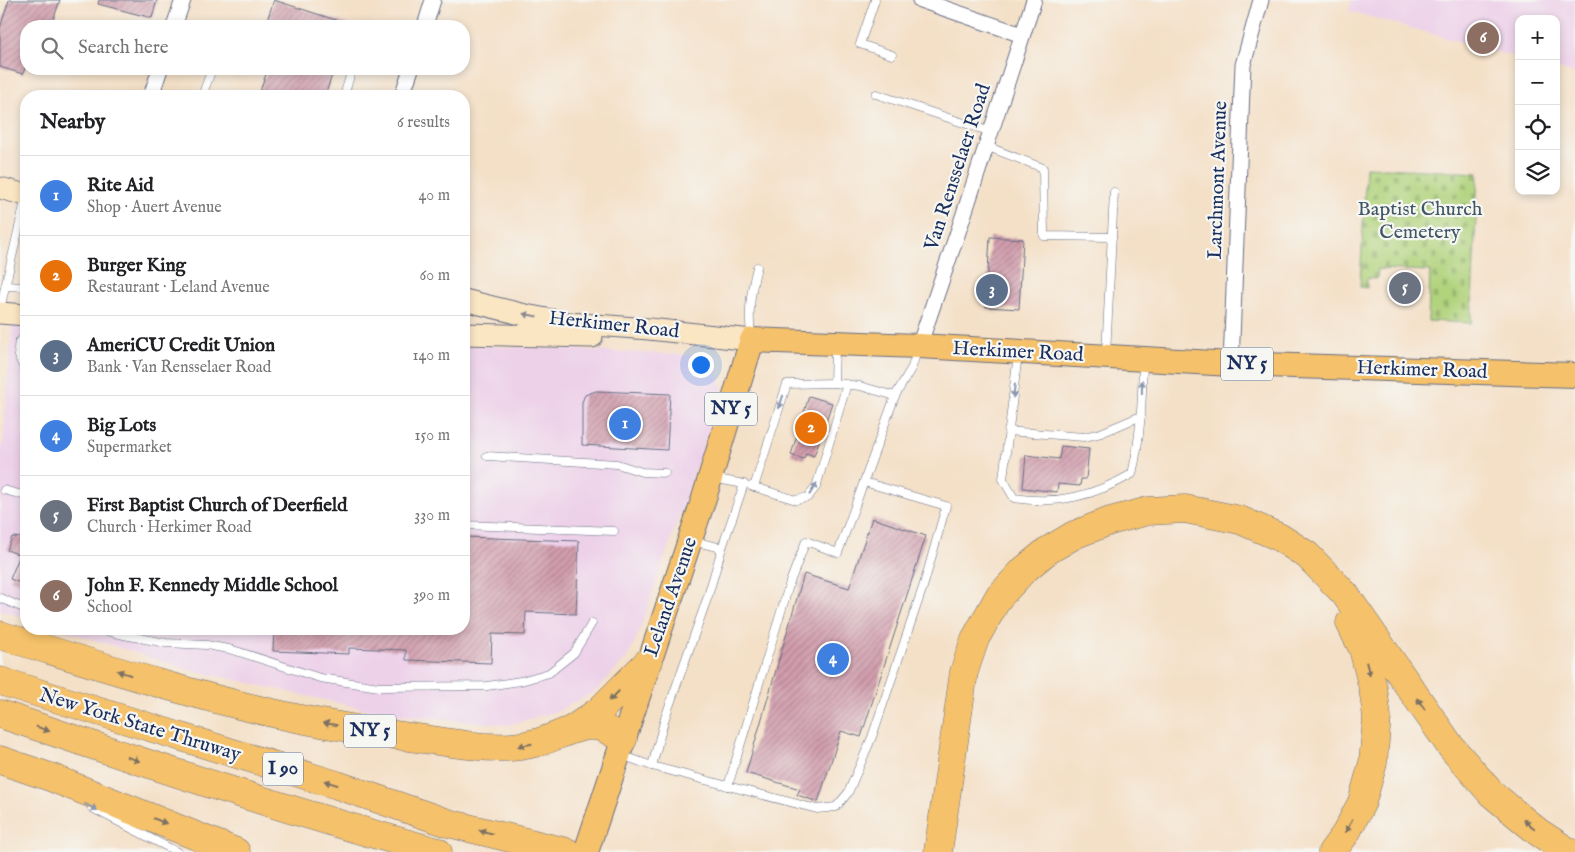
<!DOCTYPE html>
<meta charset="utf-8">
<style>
:root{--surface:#fff;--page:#f2f2f2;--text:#202124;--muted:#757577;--line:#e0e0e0;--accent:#db2777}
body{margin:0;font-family:"IM FELL English",serif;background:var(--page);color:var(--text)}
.controls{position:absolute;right:15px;top:15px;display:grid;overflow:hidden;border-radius:10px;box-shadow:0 2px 8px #0003}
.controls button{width:45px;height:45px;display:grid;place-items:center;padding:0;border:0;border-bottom:1px solid var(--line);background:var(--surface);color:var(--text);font:25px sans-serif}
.you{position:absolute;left:700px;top:364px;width:18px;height:18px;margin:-12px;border:4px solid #fff;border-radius:50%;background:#1a73e8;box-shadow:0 0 0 8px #1a73e833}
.badge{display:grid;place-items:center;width:32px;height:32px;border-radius:50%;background:var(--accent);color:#fff;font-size:16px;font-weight:700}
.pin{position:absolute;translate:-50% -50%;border:2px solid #fff;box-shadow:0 1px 5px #0006}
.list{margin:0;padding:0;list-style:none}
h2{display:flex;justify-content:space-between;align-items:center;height:65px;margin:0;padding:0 20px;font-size:21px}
h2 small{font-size:16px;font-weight:400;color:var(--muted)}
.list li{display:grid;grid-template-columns:32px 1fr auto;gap:15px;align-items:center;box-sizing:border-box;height:80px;padding:0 20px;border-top:1px solid var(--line)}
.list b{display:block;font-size:19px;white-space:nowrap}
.list p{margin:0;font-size:16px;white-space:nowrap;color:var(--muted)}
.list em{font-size:16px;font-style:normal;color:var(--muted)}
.icon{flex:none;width:28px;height:28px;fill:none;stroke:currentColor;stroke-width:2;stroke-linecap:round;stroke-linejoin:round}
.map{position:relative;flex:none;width:1575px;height:852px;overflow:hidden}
.search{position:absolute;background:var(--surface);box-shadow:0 2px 8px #0003;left:20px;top:20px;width:450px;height:55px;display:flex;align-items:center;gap:12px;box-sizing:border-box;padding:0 18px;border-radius:20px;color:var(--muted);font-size:19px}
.panel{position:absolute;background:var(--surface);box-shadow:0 2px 8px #0003;left:20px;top:90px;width:450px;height:545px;border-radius:20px}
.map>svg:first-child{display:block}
</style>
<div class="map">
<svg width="1575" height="852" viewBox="0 0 1575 852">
<defs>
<pattern id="cemetery-stones" width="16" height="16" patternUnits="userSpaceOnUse" patternTransform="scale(1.25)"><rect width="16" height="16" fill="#b1d37c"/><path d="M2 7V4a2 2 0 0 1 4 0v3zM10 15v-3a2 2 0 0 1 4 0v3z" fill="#98b56e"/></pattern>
<pattern id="building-hatch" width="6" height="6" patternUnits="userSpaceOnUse" patternTransform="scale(1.25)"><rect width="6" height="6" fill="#d29ead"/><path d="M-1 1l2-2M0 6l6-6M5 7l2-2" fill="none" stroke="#aa8190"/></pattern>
</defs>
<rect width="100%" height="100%" fill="#f6f6f2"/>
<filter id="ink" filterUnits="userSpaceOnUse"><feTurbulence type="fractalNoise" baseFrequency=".02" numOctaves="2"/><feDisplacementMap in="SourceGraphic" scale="10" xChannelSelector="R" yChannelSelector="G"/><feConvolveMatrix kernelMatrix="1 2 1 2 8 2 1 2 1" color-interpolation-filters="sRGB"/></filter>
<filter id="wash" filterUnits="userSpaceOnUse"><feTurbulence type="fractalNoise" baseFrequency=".0096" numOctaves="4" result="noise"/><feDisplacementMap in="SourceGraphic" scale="20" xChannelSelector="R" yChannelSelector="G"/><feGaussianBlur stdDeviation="1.12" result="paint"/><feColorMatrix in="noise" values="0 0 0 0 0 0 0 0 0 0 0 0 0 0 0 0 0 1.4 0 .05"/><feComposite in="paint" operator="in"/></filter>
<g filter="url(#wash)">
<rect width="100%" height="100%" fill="#f4e0c7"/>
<!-- built -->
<g fill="#edd1e9">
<polygon points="1352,0 1575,0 1575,74 1556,68 1556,19 1519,19 1519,58 1349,11"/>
<polygon points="12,324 26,325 26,618 0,610 0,449 3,442"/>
<polygon points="464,345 713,356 723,389 638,635 627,658 593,693 558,711 508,725 382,713 187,669 60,629 464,629"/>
</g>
<!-- cemetery -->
<polygon fill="url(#cemetery-stones)" stroke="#66816d" points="1366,167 1478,173 1471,323 1428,321 1430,271 1378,269 1377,279 1367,278 1367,288 1360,287"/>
<g id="blocks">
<!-- building -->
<g fill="url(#building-hatch)">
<polygon points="9,0 60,0 51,26 26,26 26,65 23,74 0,67 0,28"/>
<polygon points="99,0 157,0 152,18 98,4"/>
<polygon points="274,0 348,24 348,26 265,26"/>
<polygon points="268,69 334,69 325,96 258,96"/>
<polygon points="990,237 1023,239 1019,309 986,307"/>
<polygon points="596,391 670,394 667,450 582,445 582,402 585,395"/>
<polygon points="809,396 832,403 814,456 806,453 804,459 791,455"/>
<polygon points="1061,446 1089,449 1086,479 1081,479 1080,486 1058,484 1057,492 1023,488 1026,455 1059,459"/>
<polygon points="872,518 926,536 861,737 841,731 818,802 797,795 800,789 746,773 804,574 849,588"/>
<polygon points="12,537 26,538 26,585 10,579 20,555 7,550"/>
<polygon points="464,537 579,541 576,614 526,612 525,635 492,634 491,663 406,660 406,650 349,648 349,654 273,651 274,629 464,629"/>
</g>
</g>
</g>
<g filter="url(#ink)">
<use href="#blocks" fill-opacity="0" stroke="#676d83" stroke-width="1"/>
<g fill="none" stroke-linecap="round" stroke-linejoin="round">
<!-- lane casing -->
<g stroke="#676d83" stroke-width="9">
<g id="lane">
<polyline points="875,0 860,44 892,55"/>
<polyline points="876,94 991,132"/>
<polyline points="202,96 212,69"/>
<polyline points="344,96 352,69"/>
<polyline points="986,146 1043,168 1044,236 1112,237"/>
<polyline points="5,286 26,287"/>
<polyline points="0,309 26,197"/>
<path d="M26 337 19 342C16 353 20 362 26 371"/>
<path d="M752 338C747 314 751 291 757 267"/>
<path d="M1018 354 1003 479 1014 498C1057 505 1094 496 1132 474 1141 437 1142 400 1143 362"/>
<polyline points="1106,355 1114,192"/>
<polyline points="834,383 835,345"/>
<polyline points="1008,431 1084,437 1101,433 1141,416"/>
<polyline points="487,456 617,464 642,472 665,473"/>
<polyline points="751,486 796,500 808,497 816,487 847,384"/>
<polyline points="754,487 787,384 834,383 860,386 895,396"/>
<polyline points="4,490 26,496"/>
<polyline points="464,525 614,531"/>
<polyline points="692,541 722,548"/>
<polyline points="0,598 26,609"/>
<polyline points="98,629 124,635 166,643 207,645 233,650 320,678 379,687 487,686 521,681 549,673 574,653 592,623"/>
<polyline points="621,755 652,766 665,718 708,596 722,548 744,484 712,478"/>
<polyline points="652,766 728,786 790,582 806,541 838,553 895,396 912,367 918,348"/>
<polyline points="728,786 817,809 836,807 848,793 872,737 924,584 946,506 864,482"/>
<polyline points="92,808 177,852"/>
</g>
</g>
<!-- street casing -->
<g stroke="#676d83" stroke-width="17">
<g id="street">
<polyline points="920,0 1022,35"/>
<polyline points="174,26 183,0"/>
<polyline points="425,26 433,0"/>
<polyline points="151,96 160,69"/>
<polyline points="402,96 411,69"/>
<polyline points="919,346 960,226 1034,0"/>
<polyline points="1231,364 1243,65 1261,0"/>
</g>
</g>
<!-- secondary casing -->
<g stroke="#676d83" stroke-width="23">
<g id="secondary">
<polyline points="0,188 26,195"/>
<polyline points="464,300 525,315 569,323 649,329 752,340"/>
<polyline points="0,313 26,315"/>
<polyline points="464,334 592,337"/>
</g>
</g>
<!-- primary casing -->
<g stroke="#676d83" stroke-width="26">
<polyline id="primary" points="586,852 704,498 752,340 919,346 1231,364 1575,375"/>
</g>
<!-- highway casing -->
<g stroke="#676d83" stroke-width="29">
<g id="highway">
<path d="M0 635C92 663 183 693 277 714 339 728 403 736 467 745 489 748 513 749 535 743 555 739 578 722 600 727 608 729 616 735 623 739"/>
<polyline points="0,681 337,785 448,823 567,852"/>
<path d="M0 714C145 763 290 812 438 852"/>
<polyline points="573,729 599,711 649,661"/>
<polyline points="0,760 50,777 236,852"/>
<polyline points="938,852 964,672 975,639 998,598 1024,570 1047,551 1074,535 1110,521 1148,511 1185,509 1240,520 1279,537 1307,555 1345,594 1451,747 1491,793 1538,832 1569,852"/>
<polyline points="1332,852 1346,833 1362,802 1373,763 1377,717 1373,688 1363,649 1350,623"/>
</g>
</g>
<!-- lane -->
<use href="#lane" stroke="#fff" stroke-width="8"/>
<!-- street -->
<use href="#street" stroke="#fff" stroke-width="15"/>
<!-- secondary -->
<use href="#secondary" stroke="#fbe6c4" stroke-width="21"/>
<!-- primary -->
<use href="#primary" stroke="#f5c16b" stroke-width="24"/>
<!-- highway -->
<use href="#highway" stroke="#f5c16b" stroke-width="28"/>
</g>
<!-- one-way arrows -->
<defs><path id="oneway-solid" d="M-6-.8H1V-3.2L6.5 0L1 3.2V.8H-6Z" transform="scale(1.25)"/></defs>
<use fill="#8b8a91" href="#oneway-solid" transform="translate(530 315) rotate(-169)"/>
<g fill="#8d97ae">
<use href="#oneway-solid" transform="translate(1142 387) rotate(-89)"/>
<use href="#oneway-solid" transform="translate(1014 391) rotate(98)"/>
<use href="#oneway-solid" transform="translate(781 402) rotate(108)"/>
<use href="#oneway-solid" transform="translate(813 489) rotate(-58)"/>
<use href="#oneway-solid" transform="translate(91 807) rotate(27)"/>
</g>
<g fill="#7d7164">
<use href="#oneway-solid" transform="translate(1368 669) rotate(75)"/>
<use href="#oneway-solid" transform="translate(124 673) rotate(-163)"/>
<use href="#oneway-solid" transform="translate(614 696) rotate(135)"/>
<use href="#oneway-solid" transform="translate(1421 704) rotate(-125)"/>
<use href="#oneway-solid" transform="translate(330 724) rotate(-170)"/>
<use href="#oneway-solid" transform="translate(43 729) rotate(19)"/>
<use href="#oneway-solid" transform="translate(525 745) rotate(170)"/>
<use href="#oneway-solid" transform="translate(133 759) rotate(19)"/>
<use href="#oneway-solid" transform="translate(331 783) rotate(-163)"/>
<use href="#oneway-solid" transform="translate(160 821) rotate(22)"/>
<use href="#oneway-solid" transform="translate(1529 824) rotate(-140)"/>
<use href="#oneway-solid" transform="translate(1349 826) rotate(118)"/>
<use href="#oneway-solid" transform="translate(486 832) rotate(-166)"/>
</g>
</g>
<g text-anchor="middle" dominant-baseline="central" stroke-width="4.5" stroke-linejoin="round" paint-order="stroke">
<!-- shield labels -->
<g fill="#f6f6f2" stroke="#5d6b8a" stroke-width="1">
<rect x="1221" y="347.5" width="52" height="33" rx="4"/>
<rect x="705" y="392.5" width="52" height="33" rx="4"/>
<rect x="344" y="714.5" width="52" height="33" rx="4"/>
<rect x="263" y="752.5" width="40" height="33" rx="4"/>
</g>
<g font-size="19" font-weight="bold" fill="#1b2f5e">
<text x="1247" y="364">NY 5</text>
<text x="731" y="409">NY 5</text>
<text x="370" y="731">NY 5</text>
<text x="283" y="769">I 90</text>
</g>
<!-- street labels -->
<g font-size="20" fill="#1b2f5e" stroke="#f6f6f2">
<text transform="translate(958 167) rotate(-72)">Van Rensselaer Road</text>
<text transform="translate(1218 180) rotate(-88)">Larchmont Avenue</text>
<text transform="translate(614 325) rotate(6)">Herkimer Road</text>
<text transform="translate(1018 352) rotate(3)">Herkimer Road</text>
<text transform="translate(1422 370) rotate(2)">Herkimer Road</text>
<text transform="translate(671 597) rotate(-71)">Leland Avenue</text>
<text transform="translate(140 725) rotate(17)">New York State Thruway</text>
</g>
<!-- park labels -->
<g font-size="20" fill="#405866" stroke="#f6f6f2">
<text x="1420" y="209">Baptist Church<tspan x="1420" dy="23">Cemetery</tspan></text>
</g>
</g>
</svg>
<div class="controls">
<button>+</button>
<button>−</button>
<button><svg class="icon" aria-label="locate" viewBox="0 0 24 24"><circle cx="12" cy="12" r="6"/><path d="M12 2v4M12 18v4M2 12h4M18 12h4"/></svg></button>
<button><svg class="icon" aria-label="layers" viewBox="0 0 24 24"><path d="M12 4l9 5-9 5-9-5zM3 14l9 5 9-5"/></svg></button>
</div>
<div class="you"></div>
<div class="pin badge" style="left:625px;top:424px;background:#3f7fe0">1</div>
<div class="pin badge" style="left:811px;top:428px;background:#e8710a">2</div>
<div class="pin badge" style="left:992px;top:290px;background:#5c6f8a">3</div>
<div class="pin badge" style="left:833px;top:659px;background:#3f7fe0">4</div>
<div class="pin badge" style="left:1405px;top:288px;background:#6b7280">5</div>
<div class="pin badge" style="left:1483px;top:38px;background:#8d6e63">6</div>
<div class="search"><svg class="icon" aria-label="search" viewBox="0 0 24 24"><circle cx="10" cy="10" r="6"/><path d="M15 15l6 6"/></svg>Search here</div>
<section class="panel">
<h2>Nearby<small>6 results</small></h2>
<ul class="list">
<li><span class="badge" style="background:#3f7fe0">1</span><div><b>Rite Aid</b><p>Shop · Auert Avenue</p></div><em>40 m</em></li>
<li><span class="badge" style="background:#e8710a">2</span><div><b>Burger King</b><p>Restaurant · Leland Avenue</p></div><em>60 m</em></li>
<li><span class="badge" style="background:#5c6f8a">3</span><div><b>AmeriCU Credit Union</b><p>Bank · Van Rensselaer Road</p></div><em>140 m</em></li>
<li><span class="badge" style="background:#3f7fe0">4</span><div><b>Big Lots</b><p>Supermarket</p></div><em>150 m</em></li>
<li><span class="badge" style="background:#6b7280">5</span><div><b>First Baptist Church of Deerfield</b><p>Church · Herkimer Road</p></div><em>330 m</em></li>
<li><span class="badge" style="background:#8d6e63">6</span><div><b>John F. Kennedy Middle School</b><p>School</p></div><em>390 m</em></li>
</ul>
</section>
</div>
